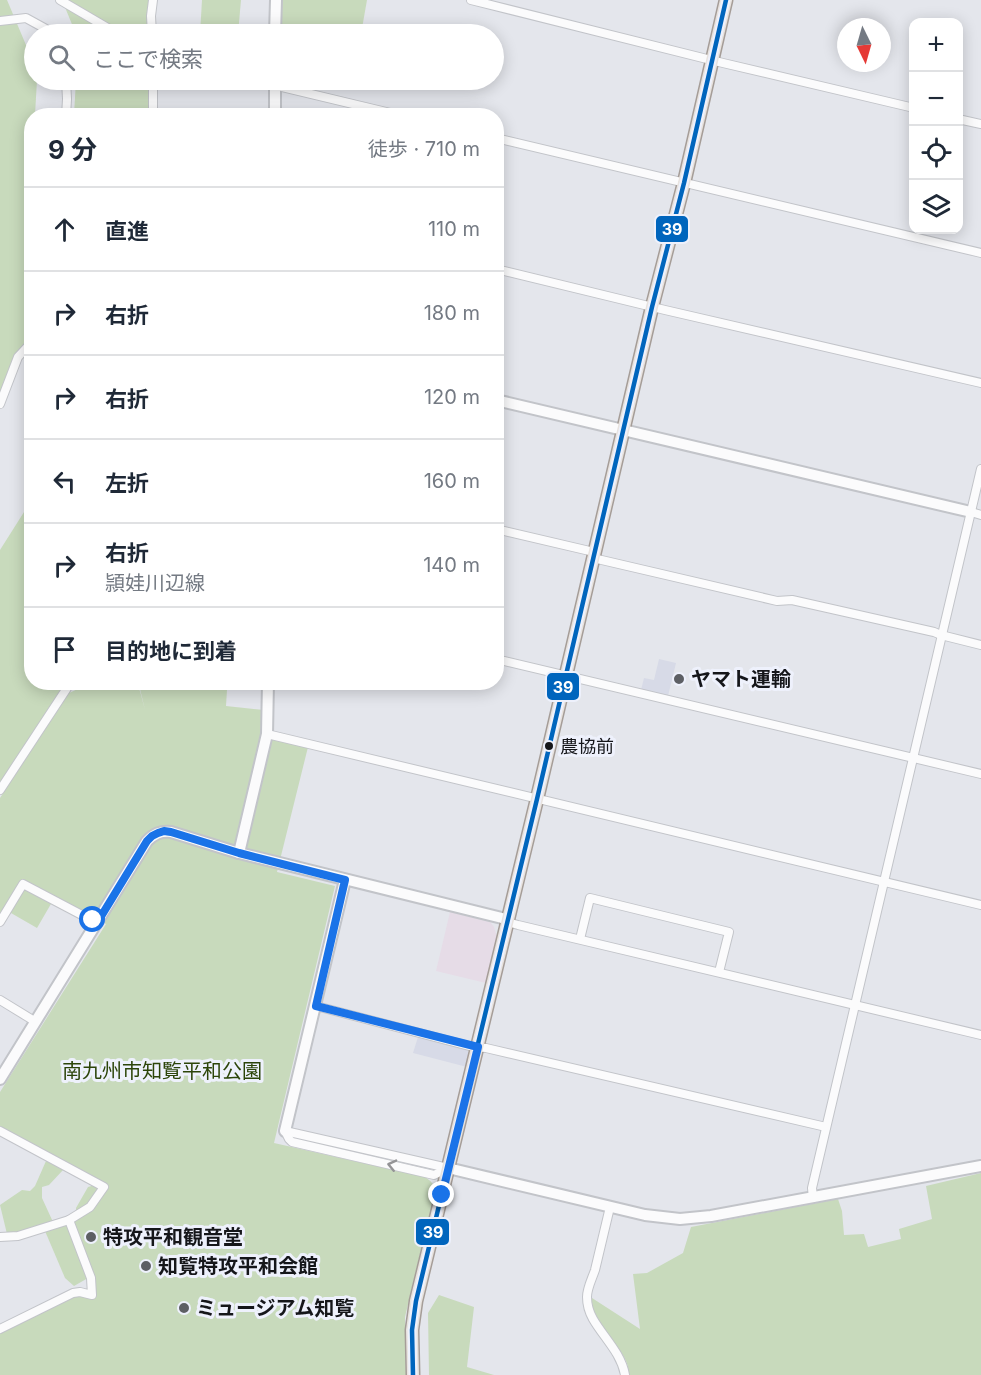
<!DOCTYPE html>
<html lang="ja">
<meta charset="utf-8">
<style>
:root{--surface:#fff;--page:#f2f2f3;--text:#1f2937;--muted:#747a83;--line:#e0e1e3}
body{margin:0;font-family:Inter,"Noto Sans JP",sans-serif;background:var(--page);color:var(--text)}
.controls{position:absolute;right:18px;top:18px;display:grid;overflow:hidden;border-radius:12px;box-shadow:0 3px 15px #0003}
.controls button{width:54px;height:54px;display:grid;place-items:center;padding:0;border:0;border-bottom:2px solid var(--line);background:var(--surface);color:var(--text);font:30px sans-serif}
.compass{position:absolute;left:837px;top:18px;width:54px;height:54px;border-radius:50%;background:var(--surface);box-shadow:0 3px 15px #0003;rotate:175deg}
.stop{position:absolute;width:18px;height:18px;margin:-14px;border:4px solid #1a73e8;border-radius:50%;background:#fff}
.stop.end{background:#1a73e8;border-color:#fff;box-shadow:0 2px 6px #0008}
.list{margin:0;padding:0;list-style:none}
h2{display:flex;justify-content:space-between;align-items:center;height:78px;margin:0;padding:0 24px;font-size:26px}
h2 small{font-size:20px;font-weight:400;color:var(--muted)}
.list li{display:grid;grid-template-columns:39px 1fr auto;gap:18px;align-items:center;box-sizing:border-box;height:84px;padding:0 24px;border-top:2px solid var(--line)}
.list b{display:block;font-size:22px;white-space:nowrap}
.list p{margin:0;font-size:20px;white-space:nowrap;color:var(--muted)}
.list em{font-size:20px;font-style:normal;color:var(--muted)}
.icon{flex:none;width:33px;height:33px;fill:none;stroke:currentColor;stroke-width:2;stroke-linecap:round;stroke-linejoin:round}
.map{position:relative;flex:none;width:981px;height:1375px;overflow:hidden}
.search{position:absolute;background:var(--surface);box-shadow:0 3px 15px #0003;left:24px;top:24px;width:480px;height:66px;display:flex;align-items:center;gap:15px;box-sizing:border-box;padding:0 21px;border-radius:33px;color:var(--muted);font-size:22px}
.panel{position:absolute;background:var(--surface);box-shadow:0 3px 15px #0003;left:24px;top:108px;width:480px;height:582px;border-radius:24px}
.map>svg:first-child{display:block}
</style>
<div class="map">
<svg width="981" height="1375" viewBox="0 0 981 1375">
<rect width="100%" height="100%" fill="#e4e6ec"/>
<!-- commercial -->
<polygon fill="#e6dce7" points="450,912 490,922 494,927 497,937 486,983 436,971"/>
<!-- built -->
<g fill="#d7dae7">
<polygon points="659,659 676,663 668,696 641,690 644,678 654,680"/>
<polygon points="418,1037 467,1049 470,1056 467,1067 413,1053"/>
</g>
<!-- green -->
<g fill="#c8dabc">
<polygon points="0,0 7,0 34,64 34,80 37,80 35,115 32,116 30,240 32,247 31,324 29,334 0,393"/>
<polygon points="62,0 151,0 147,14 148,34 76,34"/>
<polygon points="202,0 241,0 238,34 200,34"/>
<polygon points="281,0 367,0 361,34 291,34 282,32"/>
<polygon points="76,80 148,80 148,115 74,115"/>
<polygon points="31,501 32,682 69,683 61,691 0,783 0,550"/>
<path d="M85 683H135L140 691 145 710 140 689 136 683H210L208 701 209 689 227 690 226 706 264 710 263 736 308 747 277 872 335 886 274 1143 425 1177C431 1181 434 1184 436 1191L425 1239 423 1241 405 1317 406 1375H0V1331L72 1296 80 1295 95 1299 93 1278 73 1219 76 1212V1208L88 1187 95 1185 97 1181 0 1127V1092L106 924 55 897 37 928 4 909 0 916V798L69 693 80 688Z"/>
<polygon points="46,1161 63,1170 49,1185 42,1187 42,1198 53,1222 20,1232 7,1234 0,1205 22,1190 30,1191 35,1186"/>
<path d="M981 1173V1375H629C628 1370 628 1365 626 1361 618 1342 590 1319 592 1298L640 1329 633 1274 647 1273 683 1253 691 1227 838 1199 842 1211 844 1235 864 1234 868 1247 901 1239 899 1229 932 1219 926 1186Z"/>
<polygon points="68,1223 88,1278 74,1286 65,1278 45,1231"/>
<polygon points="439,1295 474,1307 467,1367 494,1375 429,1375 428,1313"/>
</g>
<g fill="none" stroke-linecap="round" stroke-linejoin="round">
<!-- street casing -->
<g stroke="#c2c4c9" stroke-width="10">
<g id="street">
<polyline points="60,0 118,34"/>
<polyline points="471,0 723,63 914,108"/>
<polyline points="0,21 26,18 46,29 53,34"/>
<polyline points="152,34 151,16 153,0"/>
<polyline points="66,80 67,99 66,116"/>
<polyline points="153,80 153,116"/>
<polyline points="252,80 403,116"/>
<polyline points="958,119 981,124"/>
<polyline points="496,138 981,253"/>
<polyline points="496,269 665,310 981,383"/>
<polyline points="0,404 18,357 32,342"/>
<polyline points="971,512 981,515"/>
<polyline points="496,529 594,552"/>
<polyline points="593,558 777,601 792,600 934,632 941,635 981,645"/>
<polyline points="496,659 981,774"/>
<polyline points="267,734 981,905"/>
<polyline points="0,790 71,682"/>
<polyline points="508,921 511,923 518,925 981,1035"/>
<polyline points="0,922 23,884 97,923"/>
<polyline points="580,939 590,898 729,932 719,972"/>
<polyline points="0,1000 36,1022"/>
<polyline points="316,1006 473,1047 486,1048 826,1127"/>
<polyline points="0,1131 104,1187 90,1207 69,1220 91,1278 92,1295 80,1292 73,1293 0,1329"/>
<polyline points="285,1131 289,1139 292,1142 434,1175 448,1168"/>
<polyline points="285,1131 448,1168"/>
<polyline points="813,1198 812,1188 981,469"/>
<path d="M610 1207C605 1228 600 1249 595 1270 592 1279 587 1288 587 1297 587 1305 589 1312 593 1319 604 1338 621 1353 625 1375"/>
<polyline points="0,1237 18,1236 69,1220"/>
</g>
</g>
<!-- secondary casing -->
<g stroke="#c2c4c9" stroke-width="14">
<g id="secondary">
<polyline points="275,34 276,0"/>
<polyline points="275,116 275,80"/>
<polyline points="496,400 971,512"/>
<polyline points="239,853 267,734 268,682"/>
<path d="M0 1079 147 841C154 834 160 831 171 832L239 853 502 918 508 921"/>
<polyline points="285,1131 345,880"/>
<polyline points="448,1168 645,1215 680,1219 711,1216 981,1166"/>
</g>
</g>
<!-- primary casing -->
<g stroke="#a59d98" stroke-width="15">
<polyline id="primary" points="413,1375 412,1330 416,1301 537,799 652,307 684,183 726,0"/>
</g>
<!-- street -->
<use href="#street" stroke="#fbfbfc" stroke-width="8"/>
<!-- secondary -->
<use href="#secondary" stroke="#fbfbfc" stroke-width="10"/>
<!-- primary -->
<use href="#primary" stroke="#e8e3df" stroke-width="12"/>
<!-- bus-1 casing -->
<g stroke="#eef1fc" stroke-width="9">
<polyline id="bus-1" points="413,1375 412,1330 416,1301 537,799 652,307 684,183 726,0"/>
</g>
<!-- bus-1 -->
<use href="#bus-1" stroke="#0065bd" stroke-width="4.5"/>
</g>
<!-- one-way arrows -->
<defs><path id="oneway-chevron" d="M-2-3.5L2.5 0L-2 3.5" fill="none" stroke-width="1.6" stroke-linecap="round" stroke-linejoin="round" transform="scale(1.5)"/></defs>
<use stroke="#949496" href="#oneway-chevron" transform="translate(392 1165) rotate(-167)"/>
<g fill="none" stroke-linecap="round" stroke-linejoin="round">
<!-- route -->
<polyline stroke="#1a73e8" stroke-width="8" points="93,920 97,923 147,841 152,836 158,833 164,831 171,832 239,853 345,880 316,1006 478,1047 442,1195"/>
</g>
<!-- markers -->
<g fill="#5d5f64" stroke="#eef1fc" stroke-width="2">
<circle cx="679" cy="679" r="6"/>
<circle cx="91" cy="1237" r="6"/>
<circle cx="146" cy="1266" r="6"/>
<circle cx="184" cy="1308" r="6"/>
</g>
<circle fill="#15161a" stroke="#eef1fc" stroke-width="2" cx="549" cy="746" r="5"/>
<g text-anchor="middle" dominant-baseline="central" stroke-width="6" stroke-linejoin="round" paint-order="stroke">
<!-- bus labels -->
<g font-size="18" fill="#15161a" stroke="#eef1fc" text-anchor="start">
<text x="560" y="746">農協前</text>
</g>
<!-- poi labels -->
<g font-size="20" font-weight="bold" fill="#15161a" stroke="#eef1fc" text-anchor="start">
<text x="691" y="679">ヤマト運輸</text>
<text x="103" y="1237">特攻平和観音堂</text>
<text x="158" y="1266">知覧特攻平和会館</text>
<text x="196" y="1308">ミュージアム知覧</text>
</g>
<!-- park labels -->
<g font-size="20" fill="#2c4509" stroke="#eef1fc">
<text x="162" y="1071">南九州市知覧平和公園</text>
</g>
</g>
<g stroke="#eef1fc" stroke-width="2">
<rect x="655" y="215" width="34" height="28" rx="6" fill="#0065bd"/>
<rect x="546" y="672" width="34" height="29" rx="6" fill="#0065bd"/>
<rect x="415" y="1218" width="35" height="28" rx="6" fill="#0065bd"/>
</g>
<g font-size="16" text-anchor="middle" font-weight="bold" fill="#fff">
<text x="672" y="235">39</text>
<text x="563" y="693">39</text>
<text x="433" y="1238">39</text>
</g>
</svg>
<div class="controls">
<button>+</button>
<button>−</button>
<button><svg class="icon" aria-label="locate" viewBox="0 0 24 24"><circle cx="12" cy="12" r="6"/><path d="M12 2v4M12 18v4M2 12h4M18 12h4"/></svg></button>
<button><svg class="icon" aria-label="layers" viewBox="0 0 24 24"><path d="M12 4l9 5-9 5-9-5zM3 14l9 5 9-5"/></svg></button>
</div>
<svg class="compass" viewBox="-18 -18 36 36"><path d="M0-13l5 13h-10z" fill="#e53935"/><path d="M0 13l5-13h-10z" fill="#747a83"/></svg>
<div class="stop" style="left:93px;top:920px"></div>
<div class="stop end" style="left:442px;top:1195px"></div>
<div class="search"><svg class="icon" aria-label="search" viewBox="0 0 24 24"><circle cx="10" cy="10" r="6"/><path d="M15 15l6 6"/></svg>ここで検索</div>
<section class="panel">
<h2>9 分<small>徒歩 · 710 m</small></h2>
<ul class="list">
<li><svg class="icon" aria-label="ahead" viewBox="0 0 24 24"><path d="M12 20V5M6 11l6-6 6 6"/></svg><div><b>直進</b></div><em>110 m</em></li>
<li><svg class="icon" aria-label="right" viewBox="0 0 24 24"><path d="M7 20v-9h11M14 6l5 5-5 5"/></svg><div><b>右折</b></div><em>180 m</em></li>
<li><svg class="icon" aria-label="right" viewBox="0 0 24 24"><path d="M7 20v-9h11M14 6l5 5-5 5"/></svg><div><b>右折</b></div><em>120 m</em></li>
<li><svg class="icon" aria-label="left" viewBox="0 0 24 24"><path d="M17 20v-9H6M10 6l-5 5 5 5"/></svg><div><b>左折</b></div><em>160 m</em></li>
<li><svg class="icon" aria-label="right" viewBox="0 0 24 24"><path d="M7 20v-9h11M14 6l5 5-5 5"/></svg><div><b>右折</b><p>頴娃川辺線</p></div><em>140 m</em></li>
<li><svg class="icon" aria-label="arrive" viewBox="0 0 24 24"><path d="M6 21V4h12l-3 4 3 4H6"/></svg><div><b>目的地に到着</b></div></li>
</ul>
</section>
</div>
